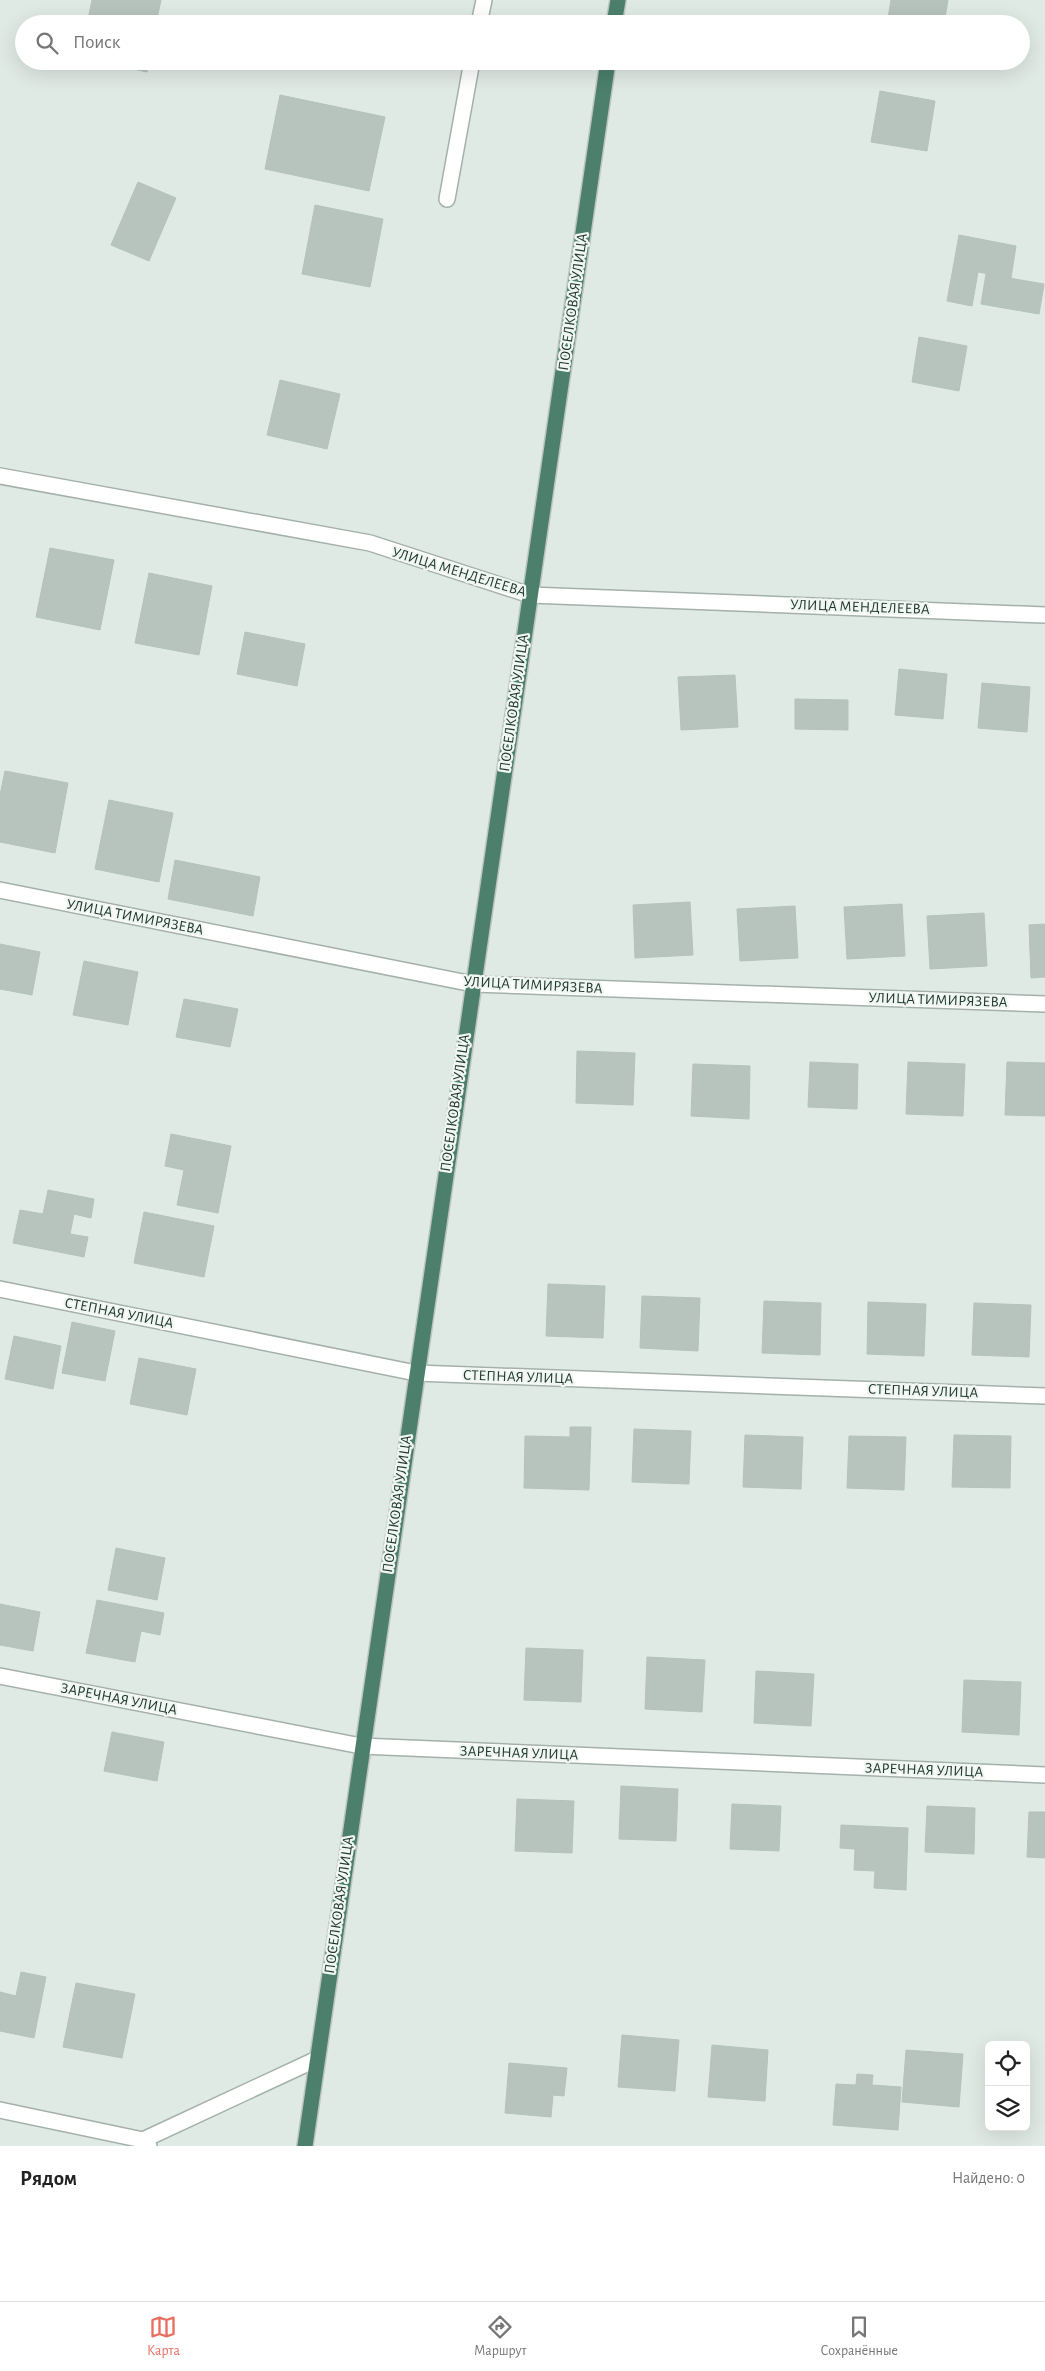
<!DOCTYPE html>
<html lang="ru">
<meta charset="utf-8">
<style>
:root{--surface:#fff;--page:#f6f6f6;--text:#222;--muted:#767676;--line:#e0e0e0;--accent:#e86e60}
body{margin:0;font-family:"Alegreya Sans",sans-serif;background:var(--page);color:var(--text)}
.controls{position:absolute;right:15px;bottom:15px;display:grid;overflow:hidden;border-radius:8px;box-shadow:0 5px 20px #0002}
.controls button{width:45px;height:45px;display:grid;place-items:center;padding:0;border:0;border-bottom:1px solid var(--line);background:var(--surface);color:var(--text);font:25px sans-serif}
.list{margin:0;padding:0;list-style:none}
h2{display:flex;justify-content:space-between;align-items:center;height:65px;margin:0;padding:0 20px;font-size:21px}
h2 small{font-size:16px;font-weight:400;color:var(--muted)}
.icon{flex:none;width:28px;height:28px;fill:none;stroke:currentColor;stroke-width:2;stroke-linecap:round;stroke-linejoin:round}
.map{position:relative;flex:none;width:1045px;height:2146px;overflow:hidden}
.search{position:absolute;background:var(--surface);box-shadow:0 5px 20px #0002;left:15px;right:15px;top:15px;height:55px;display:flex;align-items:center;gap:12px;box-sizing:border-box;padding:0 18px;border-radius:28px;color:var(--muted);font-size:19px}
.sheet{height:155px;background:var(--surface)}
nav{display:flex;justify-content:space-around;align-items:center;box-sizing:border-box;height:70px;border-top:1px solid var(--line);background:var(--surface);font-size:14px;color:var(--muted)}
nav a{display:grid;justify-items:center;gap:2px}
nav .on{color:var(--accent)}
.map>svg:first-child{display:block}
</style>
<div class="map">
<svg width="1045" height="2146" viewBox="0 0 1045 2146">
<rect width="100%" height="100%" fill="#e0eae4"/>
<!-- building -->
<g fill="#b6c4bd" stroke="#b3c3ba">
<polygon points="92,0 161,0 156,24 87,24"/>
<polygon points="891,0 948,0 944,24 887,24"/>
<polygon points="94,61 149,61 147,72"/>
<polygon points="880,91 935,101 927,151 871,142"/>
<polygon points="280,95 385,117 369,191 265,169"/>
<polygon points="138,182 176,198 149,261 111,245"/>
<polygon points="315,205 383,219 370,287 302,274"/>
<polygon points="959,235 1016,246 1011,278 978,272 972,306 947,301"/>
<polygon points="986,274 1044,284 1039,314 981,304"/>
<polygon points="919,337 967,346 959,391 912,382"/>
<polygon points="280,380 340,394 327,449 267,435"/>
<polygon points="50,548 114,560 100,630 36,617"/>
<polygon points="149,573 212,586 199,655 135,643"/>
<polygon points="245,632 305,644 297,686 237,674"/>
<polygon points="899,669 947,674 943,719 895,715"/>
<polygon points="735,675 738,727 681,730 678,677"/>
<polygon points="982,683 1030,687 1027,732 978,728"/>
<polygon points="795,699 848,700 848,730 795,729"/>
<polygon points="5,771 68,783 55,853 0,842 0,795"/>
<polygon points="109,800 173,813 159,882 95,869"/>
<polygon points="175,860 260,877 253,916 168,899"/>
<polygon points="690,902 693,955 635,958 633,905"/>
<polygon points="902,904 905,956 847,959 844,907"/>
<polygon points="795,906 798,958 740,961 737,909"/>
<polygon points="984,913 987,966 930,969 927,916"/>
<polygon points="1045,924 1045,977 1031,978 1029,925"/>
<polygon points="0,944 40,952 32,995 0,989"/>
<polygon points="84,961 138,972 128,1025 73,1015"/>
<polygon points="184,999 238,1009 230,1047 176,1037"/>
<polygon points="577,1051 635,1053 633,1105 576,1103"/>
<polygon points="810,1062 858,1064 857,1109 808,1107"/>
<polygon points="908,1062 965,1064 963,1116 906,1114"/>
<polygon points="1007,1062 1045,1063 1045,1116 1005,1115"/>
<polygon points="693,1064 750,1066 749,1119 691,1116"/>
<polygon points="171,1134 231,1146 218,1213 177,1205 184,1170 165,1166"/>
<polygon points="48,1190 94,1199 91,1218 74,1214 70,1234 88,1237 84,1257 13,1243 20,1210 43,1214"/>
<polygon points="144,1212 214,1226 204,1277 134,1263"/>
<polygon points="548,1284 605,1286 603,1338 546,1336"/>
<polygon points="642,1296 700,1298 698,1351 640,1348"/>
<polygon points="764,1301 821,1303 820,1355 762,1353"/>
<polygon points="868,1302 926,1304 924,1356 867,1354"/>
<polygon points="974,1303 1031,1305 1029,1357 972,1355"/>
<polygon points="72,1322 115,1331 105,1381 62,1373"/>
<polygon points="14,1336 61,1346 53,1389 5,1379"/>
<polygon points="139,1358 196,1369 187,1415 130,1404"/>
<polygon points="570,1427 591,1427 589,1490 524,1488 525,1436 570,1437"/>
<polygon points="634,1429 691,1431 689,1484 632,1482"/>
<polygon points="745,1435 803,1437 801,1489 743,1487"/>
<polygon points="954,1435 1011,1436 1010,1488 952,1487"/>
<polygon points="849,1436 906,1437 904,1490 847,1488"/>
<polygon points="116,1548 165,1558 157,1600 108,1590"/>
<polygon points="97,1600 164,1613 160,1635 141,1631 135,1662 86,1653"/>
<polygon points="0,1604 40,1612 33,1651 0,1645"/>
<polygon points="526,1648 583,1650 581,1702 524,1700"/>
<polygon points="647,1657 705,1660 702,1712 645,1709"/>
<polygon points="756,1671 814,1674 811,1726 754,1723"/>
<polygon points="964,1680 1021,1682 1019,1735 962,1732"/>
<polygon points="112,1732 164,1742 157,1781 104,1771"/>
<polygon points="621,1786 678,1789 676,1841 619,1839"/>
<polygon points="517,1799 574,1801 572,1853 515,1851"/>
<polygon points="732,1804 781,1806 779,1851 730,1849"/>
<polygon points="927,1806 975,1808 974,1854 925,1852"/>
<polygon points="1029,1812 1045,1812 1045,1858 1027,1857"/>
<polygon points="841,1825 908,1828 906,1890 874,1888 875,1871 854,1870 855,1849 840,1848"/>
<polygon points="21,1972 46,1977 34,2038 0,2031 0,1992 16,1996"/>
<polygon points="76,1983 135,1994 122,2058 63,2047"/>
<polygon points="622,2035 679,2040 675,2091 618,2087"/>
<polygon points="712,2045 768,2050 765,2101 708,2097"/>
<polygon points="906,2050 963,2054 959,2107 902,2102"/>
<polygon points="509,2063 567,2068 564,2096 553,2095 551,2117 505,2113"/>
<polygon points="857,2074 873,2075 872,2085 901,2087 898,2130 833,2125 836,2084 856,2085"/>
</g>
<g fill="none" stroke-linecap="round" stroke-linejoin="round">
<!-- service casing -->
<g stroke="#a3b1aa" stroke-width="18">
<g id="service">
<polyline points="479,24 484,0"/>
<polyline points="447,199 472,61"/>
</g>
</g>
<!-- minor casing -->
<g stroke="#a3b1aa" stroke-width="18">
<g id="minor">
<polyline points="0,476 370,543 530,595 1045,615"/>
<polyline points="0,890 473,984 1045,1004"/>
<polyline points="0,1289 416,1373 1045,1396"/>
<polyline points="0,1676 361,1746 1045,1775"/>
<polyline points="0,2110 143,2140 149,2146"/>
<polyline points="143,2140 317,2059"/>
</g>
</g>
<!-- trunk casing -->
<g stroke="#bdc4c1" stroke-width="18">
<g id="trunk">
<polyline points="614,24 618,0"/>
<polyline points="305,2146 608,61"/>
</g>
</g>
<!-- service -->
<use href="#service" stroke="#fff" stroke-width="15"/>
<!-- minor -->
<use href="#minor" stroke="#fff" stroke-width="15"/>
<!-- trunk -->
<use href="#trunk" stroke="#4c806c" stroke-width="15"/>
</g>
<g text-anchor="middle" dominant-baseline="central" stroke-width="4.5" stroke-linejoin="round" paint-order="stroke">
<!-- street labels -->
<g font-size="15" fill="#22392f" stroke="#f0f7f2">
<text transform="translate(573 302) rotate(-82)">ПОСЕЛКОВАЯ УЛИЦА</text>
<text transform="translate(459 572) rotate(17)">УЛИЦА МЕНДЕЛЕЕВА</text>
<text transform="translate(860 607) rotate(2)">УЛИЦА МЕНДЕЛЕЕВА</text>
<text transform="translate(514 703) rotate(-82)">ПОСЕЛКОВАЯ УЛИЦА</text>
<text transform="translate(135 917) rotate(11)">УЛИЦА ТИМИРЯЗЕВА</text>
<text transform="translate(533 985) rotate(3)">УЛИЦА ТИМИРЯЗЕВА</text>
<text transform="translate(938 1000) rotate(2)">УЛИЦА ТИМИРЯЗЕВА</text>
<text transform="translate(455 1103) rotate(-82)">ПОСЕЛКОВАЯ УЛИЦА</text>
<text transform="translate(119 1313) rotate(11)">СТЕПНАЯ УЛИЦА</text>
<text transform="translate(518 1377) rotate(2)">СТЕПНАЯ УЛИЦА</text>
<text transform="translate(923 1391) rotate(2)">СТЕПНАЯ УЛИЦА</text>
<text transform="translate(397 1504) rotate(-82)">ПОСЕЛКОВАЯ УЛИЦА</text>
<text transform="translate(119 1699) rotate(11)">ЗАРЕЧНАЯ УЛИЦА</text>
<text transform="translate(519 1753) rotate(2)">ЗАРЕЧНАЯ УЛИЦА</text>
<text transform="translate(924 1770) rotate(2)">ЗАРЕЧНАЯ УЛИЦА</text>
<text transform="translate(339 1905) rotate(-82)">ПОСЕЛКОВАЯ УЛИЦА</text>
</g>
</g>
</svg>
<div class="controls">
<button><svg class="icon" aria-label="locate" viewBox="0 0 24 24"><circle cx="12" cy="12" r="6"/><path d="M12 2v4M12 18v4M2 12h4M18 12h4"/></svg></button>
<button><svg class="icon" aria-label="layers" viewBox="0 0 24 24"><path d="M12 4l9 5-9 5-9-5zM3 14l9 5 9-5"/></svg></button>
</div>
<div class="search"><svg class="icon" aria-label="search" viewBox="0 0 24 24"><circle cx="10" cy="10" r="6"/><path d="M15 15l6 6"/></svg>Поиск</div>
</div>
<section class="sheet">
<h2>Рядом<small>Найдено: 0</small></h2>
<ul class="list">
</ul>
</section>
<nav>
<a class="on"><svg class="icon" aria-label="map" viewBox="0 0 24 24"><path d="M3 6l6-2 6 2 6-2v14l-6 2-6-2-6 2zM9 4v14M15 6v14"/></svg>Карта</a>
<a><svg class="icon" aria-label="directions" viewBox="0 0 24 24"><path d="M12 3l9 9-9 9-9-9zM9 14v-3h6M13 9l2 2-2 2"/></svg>Маршрут</a>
<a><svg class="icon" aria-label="saved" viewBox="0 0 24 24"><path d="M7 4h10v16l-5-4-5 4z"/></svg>Сохранённые</a>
</nav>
